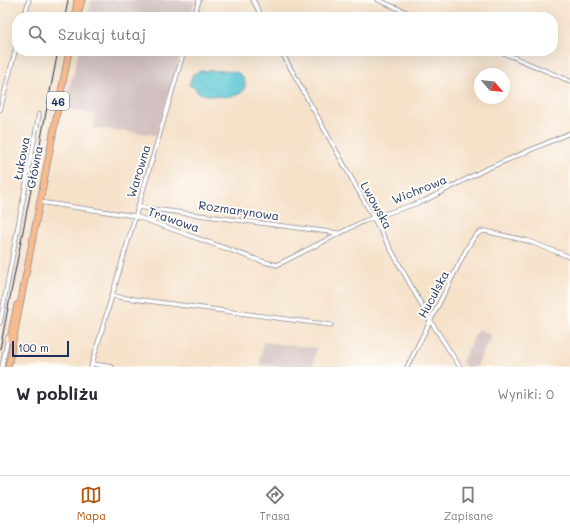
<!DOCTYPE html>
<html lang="pl">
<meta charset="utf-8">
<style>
:root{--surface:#fff;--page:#f2f2f3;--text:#2b2b33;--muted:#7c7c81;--line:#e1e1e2;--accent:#b45309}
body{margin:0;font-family:Mali,sans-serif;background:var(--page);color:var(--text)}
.compass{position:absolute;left:474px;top:68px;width:36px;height:36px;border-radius:50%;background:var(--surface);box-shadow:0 4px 16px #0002;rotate:118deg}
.scale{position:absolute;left:12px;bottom:10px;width:57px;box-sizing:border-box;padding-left:4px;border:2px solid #1b2f5e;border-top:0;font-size:11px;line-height:14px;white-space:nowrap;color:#1b2f5e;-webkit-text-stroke:3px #fdfcf7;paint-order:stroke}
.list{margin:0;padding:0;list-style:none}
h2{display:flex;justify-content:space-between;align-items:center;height:52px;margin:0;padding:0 16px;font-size:17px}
h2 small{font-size:13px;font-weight:400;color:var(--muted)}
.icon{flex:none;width:22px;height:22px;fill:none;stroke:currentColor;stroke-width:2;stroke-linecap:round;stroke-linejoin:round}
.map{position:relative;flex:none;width:570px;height:367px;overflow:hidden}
.search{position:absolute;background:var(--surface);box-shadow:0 4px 16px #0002;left:12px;right:12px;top:12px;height:44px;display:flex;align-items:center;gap:10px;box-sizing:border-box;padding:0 14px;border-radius:16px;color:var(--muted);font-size:15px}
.sheet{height:108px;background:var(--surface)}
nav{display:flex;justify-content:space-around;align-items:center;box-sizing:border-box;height:56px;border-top:1px solid var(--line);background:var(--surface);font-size:11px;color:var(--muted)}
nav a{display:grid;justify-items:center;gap:2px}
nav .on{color:var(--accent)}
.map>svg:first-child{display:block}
</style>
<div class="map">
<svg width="570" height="367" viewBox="0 0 570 367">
<rect width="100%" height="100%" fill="#fdfcf7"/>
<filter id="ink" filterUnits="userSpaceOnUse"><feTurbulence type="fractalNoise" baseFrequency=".025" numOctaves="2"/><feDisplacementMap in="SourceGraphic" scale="8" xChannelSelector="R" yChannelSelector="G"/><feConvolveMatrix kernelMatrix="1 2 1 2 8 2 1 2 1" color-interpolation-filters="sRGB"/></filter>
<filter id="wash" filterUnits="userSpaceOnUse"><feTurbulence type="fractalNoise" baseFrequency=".012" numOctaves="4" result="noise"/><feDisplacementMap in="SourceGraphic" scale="16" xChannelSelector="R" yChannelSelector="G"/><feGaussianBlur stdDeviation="0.9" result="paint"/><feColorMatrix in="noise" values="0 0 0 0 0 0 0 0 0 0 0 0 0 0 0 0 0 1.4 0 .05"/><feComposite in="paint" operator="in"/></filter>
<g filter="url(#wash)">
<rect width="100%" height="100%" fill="#f6e1c9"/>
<!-- industrial -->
<g fill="#d2bfc0">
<polygon points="92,0 195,0 191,17 87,17"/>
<polygon points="79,51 181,51 156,135 93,128 95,115 64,108"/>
<polygon points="478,329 491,335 476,367 466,367 462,361"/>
<polygon points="263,342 316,348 313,367 282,367 260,364"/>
</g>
<!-- water -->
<path fill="#59c5d2" stroke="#3a7a98" d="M201 71C212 71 227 69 238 73 242 75 244 78 245 83 248 103 205 97 196 91L197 89 189 85 193 74Z"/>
</g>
<g filter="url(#ink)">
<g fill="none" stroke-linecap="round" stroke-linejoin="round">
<!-- street casing -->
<g stroke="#888894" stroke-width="5">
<g id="street">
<polyline points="253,0 262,17"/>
<polyline points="378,0 418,17"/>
<polyline points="24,17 29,0"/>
<polyline points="194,17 199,0"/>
<polyline points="281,51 430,320 460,367"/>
<polyline points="499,51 570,81"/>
<polyline points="0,110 17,44"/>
<polyline points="39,202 135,216 261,261 277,265 364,221 424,201 484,170 570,133"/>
<polyline points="137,207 338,233"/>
<polyline points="111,296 331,325"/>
<polyline points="0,323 39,114"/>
<polyline points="92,364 112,367"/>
<polyline points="2,367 8,337"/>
<polyline points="91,367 184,51"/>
<path d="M407 367 466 250C471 242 475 232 485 231L528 241 570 257"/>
</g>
</g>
<!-- primary casing -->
<g stroke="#888894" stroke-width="7">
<g id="primary">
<polyline points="75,15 77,0"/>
<polyline points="77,17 82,0"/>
<polyline points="10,340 17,305"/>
<polyline points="8,367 69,51"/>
</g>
</g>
<!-- street -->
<use href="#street" stroke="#fff" stroke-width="3.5"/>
<!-- primary -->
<use href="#primary" stroke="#fabb8c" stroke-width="5.5"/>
<!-- rail -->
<g stroke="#1b2f5e" stroke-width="1">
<polyline points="65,17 68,0"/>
<polyline points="0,349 58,51"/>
</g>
</g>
</g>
<g text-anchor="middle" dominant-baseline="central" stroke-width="4" stroke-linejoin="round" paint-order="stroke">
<!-- shield labels -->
<rect fill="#fdfcf7" stroke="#5f6c8c" stroke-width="1" x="47" y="92" width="22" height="18" rx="3"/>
<g font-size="11" font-weight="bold" fill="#1b2f5e">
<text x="58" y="101">46</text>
</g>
<!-- street labels -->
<g font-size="12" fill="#1b2f5e" stroke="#fdfcf7">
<text transform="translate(21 158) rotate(-79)">Łukowa</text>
<text transform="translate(34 167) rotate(-79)">Główna</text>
<text transform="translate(138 171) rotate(-73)">Warowna</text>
<text transform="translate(419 189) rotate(-22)">Wichrowa</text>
<text transform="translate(377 205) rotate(61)">Lwowska</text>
<text transform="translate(239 210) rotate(8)">Rozmarynowa</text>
<text transform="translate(174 219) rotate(19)">Trawowa</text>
<text transform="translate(433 294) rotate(-62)">Huculska</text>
</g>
</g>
</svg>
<svg class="compass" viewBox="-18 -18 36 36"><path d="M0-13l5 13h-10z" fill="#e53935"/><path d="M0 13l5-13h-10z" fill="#7c7c81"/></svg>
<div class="scale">100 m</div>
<div class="search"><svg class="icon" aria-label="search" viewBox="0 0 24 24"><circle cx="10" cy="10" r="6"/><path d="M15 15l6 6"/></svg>Szukaj tutaj</div>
</div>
<section class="sheet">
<h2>W pobliżu<small>Wyniki: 0</small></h2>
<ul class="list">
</ul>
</section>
<nav>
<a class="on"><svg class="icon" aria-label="map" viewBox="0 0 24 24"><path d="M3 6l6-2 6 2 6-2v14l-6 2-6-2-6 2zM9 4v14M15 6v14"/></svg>Mapa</a>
<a><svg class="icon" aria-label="directions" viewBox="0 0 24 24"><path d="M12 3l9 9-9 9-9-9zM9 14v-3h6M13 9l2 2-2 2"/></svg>Trasa</a>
<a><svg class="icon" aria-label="saved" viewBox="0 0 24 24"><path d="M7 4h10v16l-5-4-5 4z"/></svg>Zapisane</a>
</nav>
